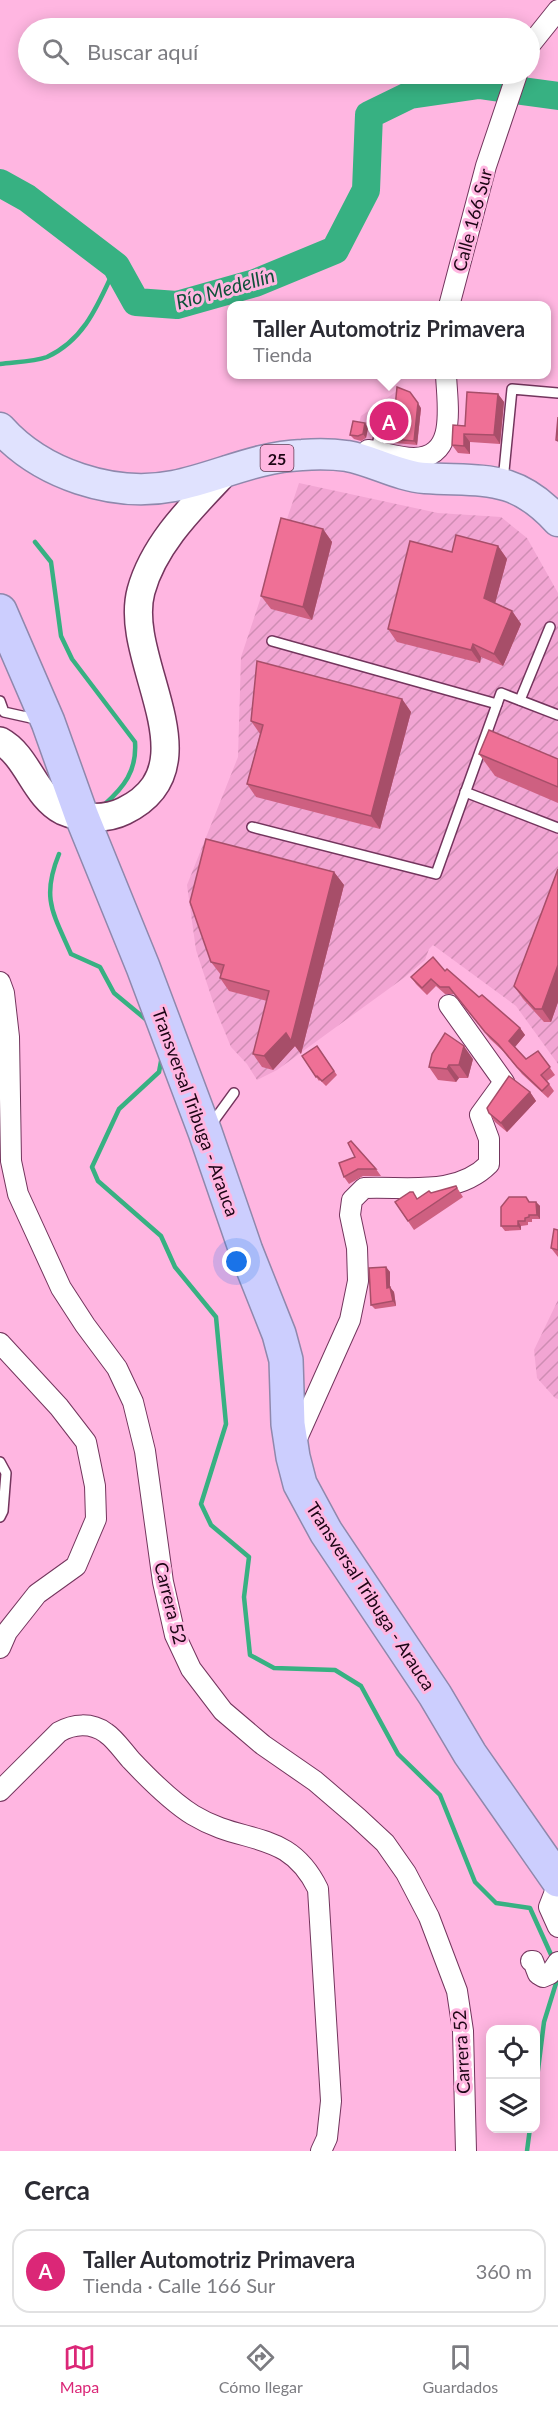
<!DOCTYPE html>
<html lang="es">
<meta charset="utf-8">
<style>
:root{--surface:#fff;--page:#f7f7f7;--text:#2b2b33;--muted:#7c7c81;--line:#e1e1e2;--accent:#db2777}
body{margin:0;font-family:Lato,sans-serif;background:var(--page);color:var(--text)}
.controls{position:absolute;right:18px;bottom:18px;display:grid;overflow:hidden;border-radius:12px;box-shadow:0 3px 15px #0003}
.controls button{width:54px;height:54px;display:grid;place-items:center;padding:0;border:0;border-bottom:2px solid var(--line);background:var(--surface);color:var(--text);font:30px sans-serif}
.you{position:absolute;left:237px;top:1262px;width:21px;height:21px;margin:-15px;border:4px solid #fff;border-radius:50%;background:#1a73e8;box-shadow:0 0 0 9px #1a73e833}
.badge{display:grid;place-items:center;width:39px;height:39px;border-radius:50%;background:var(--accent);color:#fff;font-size:20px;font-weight:700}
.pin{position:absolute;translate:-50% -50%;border:3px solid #fff;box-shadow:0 2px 6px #0006}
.popup{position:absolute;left:227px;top:301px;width:324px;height:78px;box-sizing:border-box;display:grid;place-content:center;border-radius:12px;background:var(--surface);filter:drop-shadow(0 2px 4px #0005);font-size:20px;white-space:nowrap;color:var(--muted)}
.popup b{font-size:22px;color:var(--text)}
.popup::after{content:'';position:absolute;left:50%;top:100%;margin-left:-12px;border:12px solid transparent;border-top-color:var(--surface)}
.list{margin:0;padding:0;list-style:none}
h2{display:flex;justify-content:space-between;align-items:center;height:78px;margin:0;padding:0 24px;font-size:26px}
h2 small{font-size:20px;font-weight:400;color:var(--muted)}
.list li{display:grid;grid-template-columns:39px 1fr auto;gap:18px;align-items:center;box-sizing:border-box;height:84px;margin:0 12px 12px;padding:0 12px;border:2px solid var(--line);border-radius:18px}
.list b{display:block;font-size:22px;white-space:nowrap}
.list p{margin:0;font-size:20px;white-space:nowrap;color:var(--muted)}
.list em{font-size:20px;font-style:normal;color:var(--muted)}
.icon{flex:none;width:33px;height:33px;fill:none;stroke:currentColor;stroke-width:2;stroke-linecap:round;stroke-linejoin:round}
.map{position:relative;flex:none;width:558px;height:2151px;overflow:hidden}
.search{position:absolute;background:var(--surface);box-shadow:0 3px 15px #0003;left:18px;right:18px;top:18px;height:66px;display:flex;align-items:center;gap:15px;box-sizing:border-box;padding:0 21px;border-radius:33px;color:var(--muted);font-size:22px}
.sheet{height:174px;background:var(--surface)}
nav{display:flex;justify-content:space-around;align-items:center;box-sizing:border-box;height:84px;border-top:2px solid var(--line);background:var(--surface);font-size:16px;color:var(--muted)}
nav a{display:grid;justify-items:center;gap:3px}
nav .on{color:var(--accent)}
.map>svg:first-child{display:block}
</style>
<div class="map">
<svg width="558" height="2151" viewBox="0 0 558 2151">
<defs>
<pattern id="industrial-furrows" width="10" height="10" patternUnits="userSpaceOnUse" patternTransform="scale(1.5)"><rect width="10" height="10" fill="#f2a5d3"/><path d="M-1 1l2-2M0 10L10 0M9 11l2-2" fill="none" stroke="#cf8db4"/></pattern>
</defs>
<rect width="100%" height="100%" fill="#ffb6e1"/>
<!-- built -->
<polygon fill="#f2a5d3" points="397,391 421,409 417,451 354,439 361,416"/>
<!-- industrial -->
<g fill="url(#industrial-furrows)">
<polygon points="299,483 438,513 501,517 527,538 558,593 558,1064 516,1006 433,945 429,949 425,960 405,977 277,1070 257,1080 247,1064 231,1047 215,1008 196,950 187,885 238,757 241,657"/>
<polygon points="558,1300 558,1399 555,1398 537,1378 534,1350"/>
</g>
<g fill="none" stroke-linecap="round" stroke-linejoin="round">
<!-- stream -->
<g stroke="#37b182" stroke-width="4.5">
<path d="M0 364C14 362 33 362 47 357 86 339 99 302 116 266"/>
<path d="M35 542 51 562 61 636 72 659 135 742C137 771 124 787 104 805"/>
<path d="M59 854C41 898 53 913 71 954L100 967 114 993 149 1022"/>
<polyline points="162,1056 159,1072 119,1109 92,1167 98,1181 161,1236 175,1267 216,1317 226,1424 201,1504 211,1525 249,1557 244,1597 250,1655 274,1668 335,1670 361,1686 398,1754 440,1795 475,1882 496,1903 530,1908 553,1959"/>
<polyline points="536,2086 544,2022 558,1977"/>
<polyline points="527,2151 530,2128"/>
</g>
<!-- river -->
<polyline stroke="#37b182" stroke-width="28" points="0,183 27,198 116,266 136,302 177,305 255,283 335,250 366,190 369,115 410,95 479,85 558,96"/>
<!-- lane casing -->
<g stroke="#73355d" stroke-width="12">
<g id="lane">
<polyline points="376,451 385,406"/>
<polyline points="503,481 512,389 558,393"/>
<polyline points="272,641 497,704"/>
<polyline points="520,700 550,627"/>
<polyline points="0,701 4,712 40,720"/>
<polyline points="465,792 558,828"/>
<polyline points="252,827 436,874 501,693 558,715"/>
<polyline points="210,1126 234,1093"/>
<polyline points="0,1462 6,1473 3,1511 0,1517"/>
</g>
</g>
<!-- street casing -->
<g stroke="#73355d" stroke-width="22">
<g id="street">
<polyline points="530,45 558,10"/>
<polyline points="449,306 486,166 517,74"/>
<path d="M368 450C383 452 398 458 414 458 458 457 447 404 446 374"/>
<polyline points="0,982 4,993 9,1037 11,1161 18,1194 61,1288 85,1325 117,1368 133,1402 145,1451 163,1582 175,1635 191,1669 223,1711 263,1745 315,1781 357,1817 385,1843 406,1873 429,1917 457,1991 463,2031 466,2151"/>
<polyline points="0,1343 59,1407 86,1442 95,1486 96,1519 76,1566 37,1594 7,1632 0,1648"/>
<path d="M294 1445 350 1320 358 1281 357 1248 350 1215 352 1200 364 1188C407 1186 456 1197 489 1164V1139L480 1115 504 1082 449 1005"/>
<path d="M0 1791 59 1732C73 1724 91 1722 106 1733 115 1739 123 1751 131 1760 148 1778 172 1802 193 1815 244 1846 288 1828 318 1889L331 2101 327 2138 321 2151"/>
<polyline points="558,1884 549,1907 558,1927"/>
<polyline points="531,1961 533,1961 538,1974 543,1977 550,1974 558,1962"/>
</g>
</g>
<!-- secondary casing -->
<g stroke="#73355d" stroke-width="30">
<path id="secondary" d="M0 741C28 756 34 796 63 811 81 819 106 820 124 811 216 766 122 661 141 591 154 543 194 505 227 470"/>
</g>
<!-- primary casing -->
<g stroke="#8f88ac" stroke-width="33">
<path id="primary" d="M0 428C41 474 113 498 174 486 218 477 255 457 302 455 317 454 332 454 347 456 374 461 398 476 425 478 483 482 514 473 558 521"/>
</g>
<!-- highway casing -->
<g stroke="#8f88ac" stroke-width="36">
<polyline id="highway" points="0,611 48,722 82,817 143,967 205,1132 246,1251 279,1334 286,1360 288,1424 293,1457 300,1484 326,1532 435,1695 470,1754 558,1880"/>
</g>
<!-- lane -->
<use href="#lane" stroke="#fff" stroke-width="9"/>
<!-- street -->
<use href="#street" stroke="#fff" stroke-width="20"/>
<!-- secondary -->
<use href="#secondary" stroke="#fff" stroke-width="27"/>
<!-- primary -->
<use href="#primary" stroke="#e0e2fe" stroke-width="30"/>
<!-- highway -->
<use href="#highway" stroke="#cccefe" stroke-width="33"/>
</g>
<!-- wall -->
<g fill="#ce6081">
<polygon points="498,394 504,402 500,444 470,442 470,454 458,453 452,445 465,426"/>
<polygon points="421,408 417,445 395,443 392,439"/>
<polygon points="368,428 366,438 361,441 354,439 350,435"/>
<polygon points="323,529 332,542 312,620 271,609 261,596"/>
<polygon points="498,546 507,559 495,603 512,611 521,624 503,666 481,657 480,663 397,642 388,629 452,552"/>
<polygon points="402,699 411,712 380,829 256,797 247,784 260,734 251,721"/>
<polygon points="479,754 558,759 558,803 495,776"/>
<polygon points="558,869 558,1002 551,1022 544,1022 523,999 514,986"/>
<polygon points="334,872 344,885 301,1054 295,1046 273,1070 262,1067 253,1054 267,1001 229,991 220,978 221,975 211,962"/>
<polygon points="445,971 520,1028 525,1035 515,1047 526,1059 538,1051 555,1075 547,1081 554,1091 548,1098 522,1074 503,1051 490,1039 454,994 445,994 436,986 427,995 416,984 411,977"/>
<polygon points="317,1046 337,1075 326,1086 320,1080 319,1081 302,1056"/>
<polygon points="473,1059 468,1078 459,1078 456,1082 438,1080 429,1067"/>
<polygon points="530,1092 536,1101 507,1132 495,1122 489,1113"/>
<polygon points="339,1163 376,1169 381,1176 363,1176 349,1184 344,1177"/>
<polygon points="456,1186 463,1197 414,1230 395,1202 417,1199 431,1193"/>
<polygon points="529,1202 536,1202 540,1206 540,1219 532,1219 532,1222 528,1222 528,1225 521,1226 521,1230 505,1231 501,1226"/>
<polygon points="558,1230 558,1257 551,1248"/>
<polygon points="386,1267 390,1272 390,1288 394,1292 396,1306 375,1309 371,1305"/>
</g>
<!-- shaded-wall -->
<g fill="#a74e69">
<polygon points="498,394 504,402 500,444 494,435"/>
<polygon points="418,403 421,408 417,445 414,441"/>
<polygon points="365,423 368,428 366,438 363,434"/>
<polygon points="464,434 470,442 470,454 464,446"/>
<polygon points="323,529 332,542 312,620 303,607"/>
<polygon points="498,546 507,559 493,611 484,598"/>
<polygon points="512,611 521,624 503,666 494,654"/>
<polygon points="473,644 481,657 480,663 471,650"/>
<polygon points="402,699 411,712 380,829 371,816"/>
<polygon points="334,872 344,885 301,1054 295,1046 273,1070 264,1056"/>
<polygon points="558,965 558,1002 551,1022 542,1009"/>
<polygon points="520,1028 525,1035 514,1048 509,1041"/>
<polygon points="464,1046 473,1059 468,1078 459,1065"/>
<polygon points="449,1065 459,1078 456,1082 447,1069"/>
<polygon points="530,1092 536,1101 507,1132 501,1123"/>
<polygon points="536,1202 540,1206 540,1219 537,1215"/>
<polygon points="518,1221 521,1226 521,1230 518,1226"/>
<polygon points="386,1267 390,1272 390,1292 387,1288"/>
<polygon points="390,1287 394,1292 396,1306 393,1301"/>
</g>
<!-- building -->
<g fill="#ef7096" stroke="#a74e69" stroke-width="1.5">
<polygon points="397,387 410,392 418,403 414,441 392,439"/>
<polygon points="467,392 498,394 494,435 464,434 464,446 452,445 453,425 465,426"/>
<polygon points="558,417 558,441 556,440"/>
<polygon points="353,421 365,423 363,434 358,436 350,435"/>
<polygon points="281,518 323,529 303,607 261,596"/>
<polygon points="456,535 498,546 484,598 512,611 494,654 473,644 471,650 388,629 410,541 452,552"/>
<polygon points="257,661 402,699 371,816 247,784 263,725 251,721"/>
<polygon points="489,730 558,759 558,787 479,754"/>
<polygon points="206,839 334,872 291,1041 286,1033 264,1056 253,1054 269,991 220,978 224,965 211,962 190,902"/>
<polygon points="558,869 558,965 542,1009 535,1009 514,986"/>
<polygon points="433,957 445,971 447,969 479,997 482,995 520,1028 509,1041 526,1059 538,1051 550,1067 541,1075 549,1084 542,1091 517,1067 498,1044 485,1032 449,987 440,987 431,979 422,988 411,977"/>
<polygon points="445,1033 464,1046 459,1065 449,1065 447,1069 429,1067 432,1054"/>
<polygon points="317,1046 334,1071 322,1081 317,1076 316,1077 302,1056"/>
<polygon points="509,1076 530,1092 501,1123 489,1113 487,1108"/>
<polygon points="351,1141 376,1169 358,1169 344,1177 339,1163 355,1157 348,1143"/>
<polygon points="456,1186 457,1188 408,1221 395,1202 410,1192 413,1192 417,1199 429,1191 431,1193"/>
<polygon points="509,1197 526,1197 529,1202 536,1202 537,1215 529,1215 529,1217 525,1218 525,1221 518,1221 518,1226 501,1226 501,1207"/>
<polygon points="554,1229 558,1230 558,1250 551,1248"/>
<polygon points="386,1267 387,1288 390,1287 393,1301 371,1305 369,1268"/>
</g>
<g text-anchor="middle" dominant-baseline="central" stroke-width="6" stroke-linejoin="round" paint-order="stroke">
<!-- shield labels -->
<rect fill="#ffb6e1" stroke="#613a52" stroke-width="1.5" x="260.5" y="445" width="33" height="26" rx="4.5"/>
<g font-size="16" font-weight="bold" fill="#1d0515">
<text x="277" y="458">25</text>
</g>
<!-- street labels -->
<g font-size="18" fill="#1d0515" stroke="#ffb6e1">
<text transform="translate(472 220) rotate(-75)">Calle 166 Sur</text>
<text transform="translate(196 1112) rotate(70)">Transversal Tribuga - Arauca</text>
<text transform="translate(371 1596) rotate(57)">Transversal Tribuga - Arauca</text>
<text transform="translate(171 1603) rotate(76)">Carrera 52</text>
<text transform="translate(461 2052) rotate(-93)">Carrera 52</text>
</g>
<!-- water labels -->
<g font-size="20" font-style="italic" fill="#0f5139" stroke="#ffb6e1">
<text transform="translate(225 288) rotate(-16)">Río Medellín</text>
</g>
</g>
</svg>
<div class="controls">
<button><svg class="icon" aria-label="locate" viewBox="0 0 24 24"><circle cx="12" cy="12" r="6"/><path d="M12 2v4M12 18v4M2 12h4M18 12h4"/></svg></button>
<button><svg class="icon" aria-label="layers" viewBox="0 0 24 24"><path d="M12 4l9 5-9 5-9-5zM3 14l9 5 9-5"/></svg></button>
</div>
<div class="you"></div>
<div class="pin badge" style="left:389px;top:421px">A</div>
<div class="popup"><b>Taller Automotriz Primavera</b>Tienda</div>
<div class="search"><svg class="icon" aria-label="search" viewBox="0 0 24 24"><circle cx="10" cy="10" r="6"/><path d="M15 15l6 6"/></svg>Buscar aquí</div>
</div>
<section class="sheet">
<h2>Cerca<small></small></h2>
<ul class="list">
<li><span class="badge">A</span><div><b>Taller Automotriz Primavera</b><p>Tienda · Calle 166 Sur</p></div><em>360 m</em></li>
</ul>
</section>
<nav>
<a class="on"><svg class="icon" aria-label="map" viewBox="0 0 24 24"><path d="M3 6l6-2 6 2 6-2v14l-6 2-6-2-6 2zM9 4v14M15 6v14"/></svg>Mapa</a>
<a><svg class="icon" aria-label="directions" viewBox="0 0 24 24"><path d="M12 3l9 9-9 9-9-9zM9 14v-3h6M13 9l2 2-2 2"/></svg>Cómo llegar</a>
<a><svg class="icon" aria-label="saved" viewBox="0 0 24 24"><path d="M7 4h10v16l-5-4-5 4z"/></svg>Guardados</a>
</nav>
